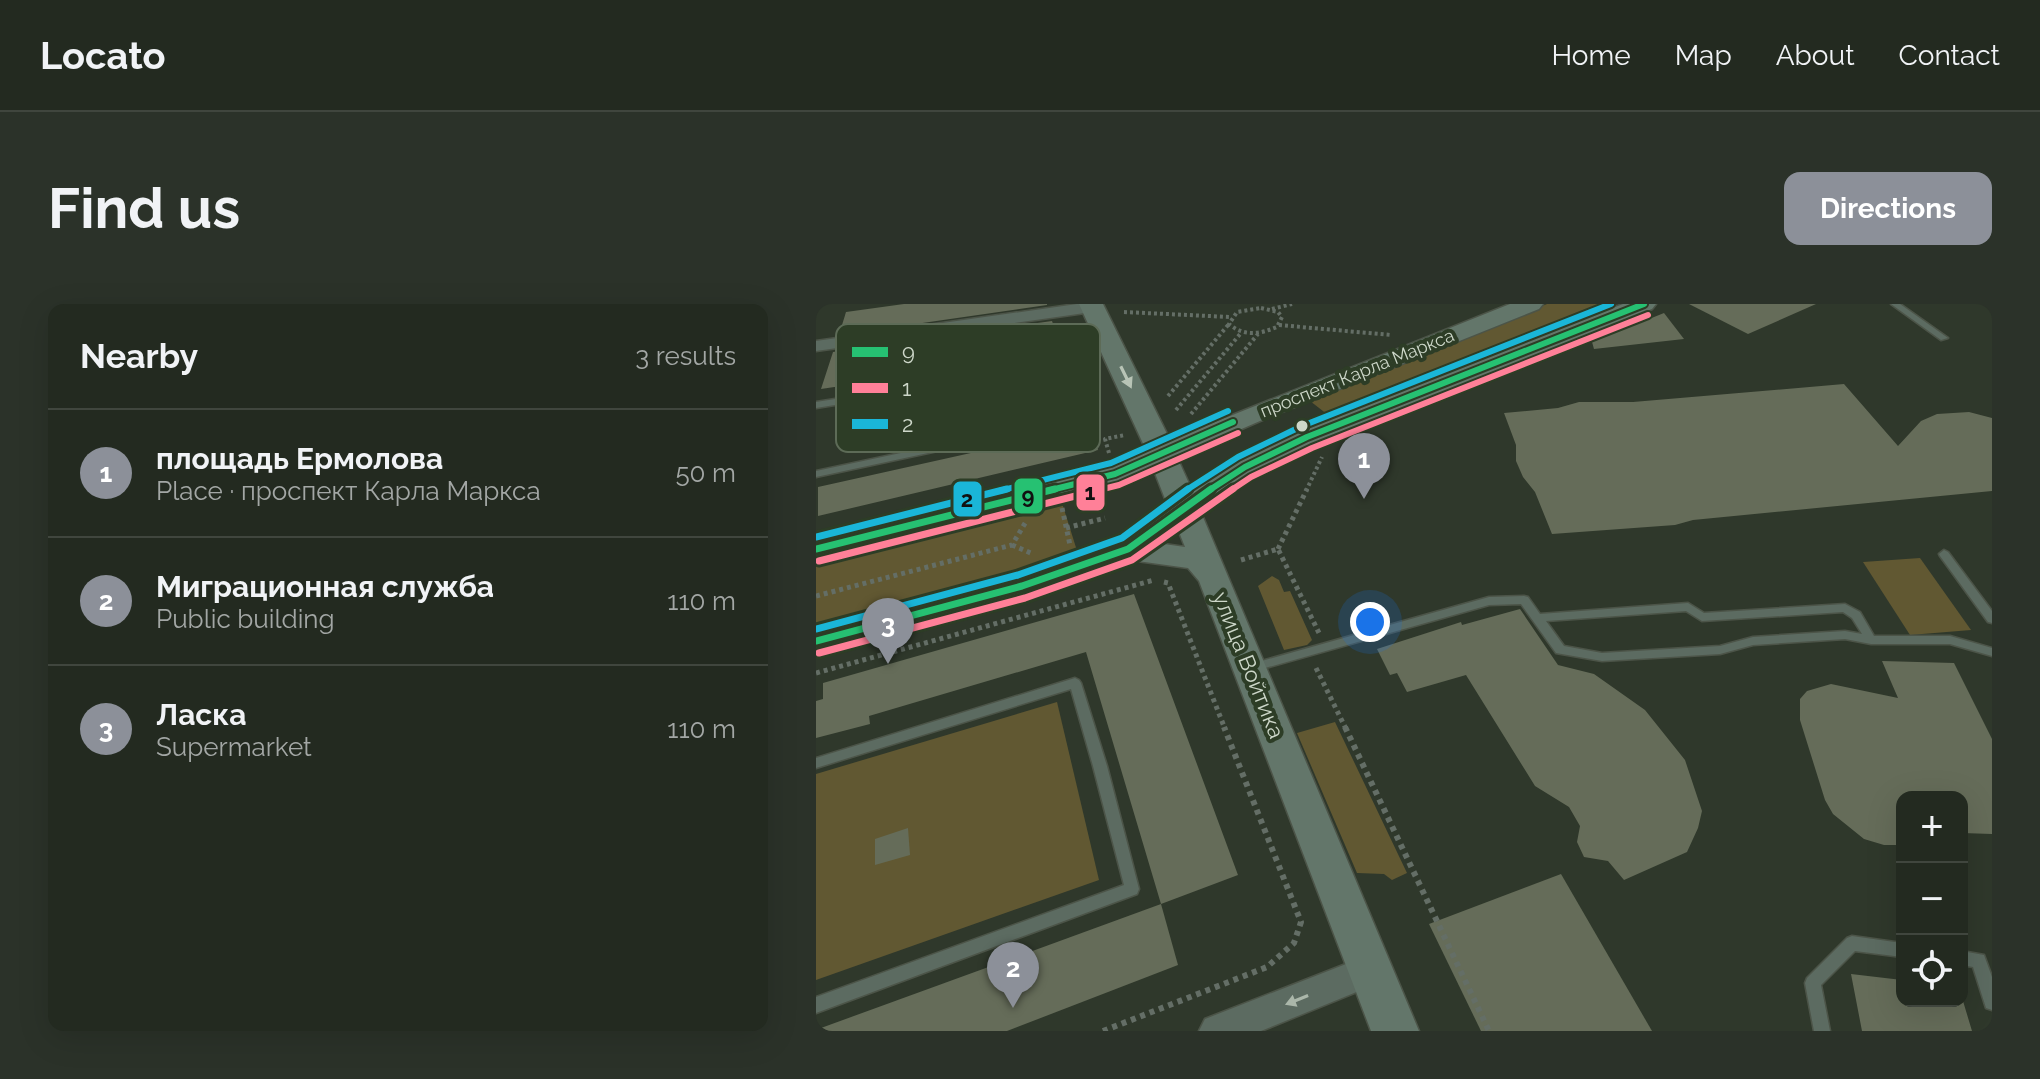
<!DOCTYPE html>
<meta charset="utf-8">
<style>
:root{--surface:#232a20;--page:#2b3229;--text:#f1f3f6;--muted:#a3a7a5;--line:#40463e;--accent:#8c9099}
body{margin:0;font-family:Raleway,sans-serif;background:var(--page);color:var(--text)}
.controls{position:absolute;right:24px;bottom:24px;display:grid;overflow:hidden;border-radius:16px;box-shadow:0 8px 32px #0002}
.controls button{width:72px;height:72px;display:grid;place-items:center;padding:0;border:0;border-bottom:2px solid var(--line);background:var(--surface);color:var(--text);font:40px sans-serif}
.you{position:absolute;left:554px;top:318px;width:28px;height:28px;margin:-20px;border:6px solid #fff;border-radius:50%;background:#1a73e8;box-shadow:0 0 0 12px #1a73e833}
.badge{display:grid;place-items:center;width:52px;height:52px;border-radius:50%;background:var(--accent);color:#fff;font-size:26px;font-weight:700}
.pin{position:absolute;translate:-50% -66px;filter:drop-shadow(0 2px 4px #0008)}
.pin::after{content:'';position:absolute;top:42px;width:28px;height:24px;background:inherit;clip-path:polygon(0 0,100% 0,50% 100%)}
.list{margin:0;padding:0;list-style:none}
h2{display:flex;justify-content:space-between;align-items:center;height:104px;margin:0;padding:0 32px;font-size:34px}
h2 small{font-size:26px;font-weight:400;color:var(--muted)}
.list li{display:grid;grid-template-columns:52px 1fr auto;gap:24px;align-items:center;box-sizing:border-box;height:128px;padding:0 32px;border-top:2px solid var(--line)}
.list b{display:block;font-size:30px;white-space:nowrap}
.list p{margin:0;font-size:26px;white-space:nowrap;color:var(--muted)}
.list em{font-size:26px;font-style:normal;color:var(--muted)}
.icon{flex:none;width:44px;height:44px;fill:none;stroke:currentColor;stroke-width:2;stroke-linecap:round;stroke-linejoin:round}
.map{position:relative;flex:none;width:1176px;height:727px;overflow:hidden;border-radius:16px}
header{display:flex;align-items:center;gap:48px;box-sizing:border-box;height:112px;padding:0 40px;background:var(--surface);border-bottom:2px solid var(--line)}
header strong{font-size:38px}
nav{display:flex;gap:44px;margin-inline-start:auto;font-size:28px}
.intro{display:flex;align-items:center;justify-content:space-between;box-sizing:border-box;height:192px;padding:0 48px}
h1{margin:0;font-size:56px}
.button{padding:20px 36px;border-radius:16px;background:var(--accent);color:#fff;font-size:28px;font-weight:700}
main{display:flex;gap:48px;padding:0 48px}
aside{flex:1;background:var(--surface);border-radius:16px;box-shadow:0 8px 32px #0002}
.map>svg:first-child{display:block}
</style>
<header>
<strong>Locato</strong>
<nav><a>Home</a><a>Map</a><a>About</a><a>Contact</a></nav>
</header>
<div class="intro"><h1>Find us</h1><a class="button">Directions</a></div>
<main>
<aside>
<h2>Nearby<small>3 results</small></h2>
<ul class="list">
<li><span class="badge">1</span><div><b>площадь Ермолова</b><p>Place · проспект Карла Маркса</p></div><em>50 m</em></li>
<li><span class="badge">2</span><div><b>Миграционная служба</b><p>Public building</p></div><em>110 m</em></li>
<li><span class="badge">3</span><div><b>Ласка</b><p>Supermarket</p></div><em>110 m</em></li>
</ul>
</aside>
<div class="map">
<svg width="1176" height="727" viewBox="0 0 1176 727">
<rect width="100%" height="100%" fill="#2f382b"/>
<!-- green -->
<g fill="#615832">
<polygon points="731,0 801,0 516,114 494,97"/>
<polygon points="246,199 263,253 235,268 0,332 0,259"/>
<polygon points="1104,254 1155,326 1094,331 1047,258"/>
<polygon points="456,272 463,276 468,288 474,287 496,336 491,341 468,346 442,282"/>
<polygon points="241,398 283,576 0,676 0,470"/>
<polygon points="519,418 591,569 576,576 568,570 541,569 481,429"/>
</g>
<!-- building -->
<g fill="#656c59">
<polygon points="88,0 231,0 231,1 23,31 30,8"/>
<polygon points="873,0 1000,0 932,30"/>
<polygon points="848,9 868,35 778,45 776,38"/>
<polygon points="236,17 282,146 2,212 2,183 227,133 205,55 5,85 17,48"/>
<polygon points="1028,80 1082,142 1105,117 1121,110 1153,108 1176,114 1176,187 877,216 859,221 736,230 719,188 707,173 700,157 700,141 688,109 742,104 763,98 817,98"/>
<polygon points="318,290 422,571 345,600 270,348 53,412 54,420 0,434 0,397 7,395 7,379"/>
<polygon points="704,305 742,361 778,370 829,406 869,456 886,507 882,524 871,548 808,576 792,557 768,553 761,538 764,522 753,503 719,482 650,371 591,388 581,369 574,371 561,345 645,318 646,321"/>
<polygon points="1066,357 1138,359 1176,435 1176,530 1146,529 1146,493 1086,493 1086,541 1068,541 1048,535 1017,510 1009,496 984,416 984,395 991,387 1015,380 1082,394"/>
<polygon points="92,524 94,551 59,561 59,535"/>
<polygon points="745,570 836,727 665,727 613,620"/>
<polygon points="345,600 362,661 191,727 5,727 5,724"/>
<polygon points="1035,670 1086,676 1086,697 1147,697 1156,727 1046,727"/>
</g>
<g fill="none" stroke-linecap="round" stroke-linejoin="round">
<!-- lane casing -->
<g stroke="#4c5448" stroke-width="3">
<g id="lane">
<polygon points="1075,0 1084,0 1132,34 1125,36"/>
<polygon points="190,68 194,71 203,128 201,130 0,173 0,167 193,126 186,74 0,104 0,98"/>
<polygon points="1128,246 1132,248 1176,307 1176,319 1172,318 1124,252 1123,250"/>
<path d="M708 292 712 293 724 310 872 299 888 309 1029 300 1044 308 1058 332H1134L1176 344V352L1134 340H1055L1029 335 937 341 904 350 786 357 740 349 705 300 673 301 435 368 429 364 435 360 673 293ZM870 307 886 317 1027 308 1036 314 1046 330 1029 327 937 333 904 342 786 349 748 342 730 317Z"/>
<polygon points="259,374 263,376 265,379 291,462 323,585 321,590 0,709 0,693 308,581 277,462 255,385 0,464 0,454"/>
<polygon points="1036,632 1086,639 1086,653 1039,647 1005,681 1014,727 998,727 989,679 991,674 1031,634"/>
<polygon points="1146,647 1168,651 1176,673 1176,706 1170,704 1157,663 1146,661"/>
</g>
</g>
<!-- street casing -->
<g stroke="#4c5448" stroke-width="3">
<g id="street">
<polygon points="261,0 282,0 284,3 276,8 0,47 0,37"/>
<polygon points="553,651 565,656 570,667 565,678 445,727 383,727 389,715"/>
</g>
</g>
<!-- secondary casing -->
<g stroke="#4c5448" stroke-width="3">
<path id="secondary" d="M263 0H287L354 136 694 0H727L723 5 444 117 361 153 375 184 419 157 481 127 807 0H840L836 5 501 139 439 169 384 206 603 727H555L383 277 372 264 314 256 218 290 0 350V324L198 273 301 238 351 200 337 164 309 176 0 255V235L289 164 330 146ZM361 223 369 243 341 239Z"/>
</g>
<!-- path-far2 -->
<g stroke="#646e66" stroke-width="4" stroke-dasharray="3 3" stroke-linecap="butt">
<path d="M445 4 462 8 466 13 461 23C444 30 428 33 413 20L421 8Z"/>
<polyline points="456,5 476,0"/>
<polyline points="308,8 414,13"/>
<polyline points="463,21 575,31"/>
<polyline points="352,92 413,20"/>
<polyline points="360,106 425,29"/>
<polyline points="375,110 442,30"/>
<polyline points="293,149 289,135 309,131"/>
<polyline points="490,187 506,153"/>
</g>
<!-- path-far1 -->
<g stroke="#646e66" stroke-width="5" stroke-dasharray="4 4" stroke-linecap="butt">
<polyline points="246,204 254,241"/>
<polyline points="250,224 289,214"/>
<polyline points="196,241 217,250"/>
<polyline points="462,245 491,185"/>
<polyline points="425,256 462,245 503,329"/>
<polyline points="348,278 352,279 409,425"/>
<polyline points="0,292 196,241 211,216"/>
<polyline points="500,364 530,425"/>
<polyline points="0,369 338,276"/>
</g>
<!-- path -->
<g stroke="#646e66" stroke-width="6" stroke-dasharray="5 5" stroke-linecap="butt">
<polyline points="529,423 673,727"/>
<polyline points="287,727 451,663 478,639 485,618 408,423"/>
</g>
<!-- lane -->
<use href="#lane" fill="#5c6b61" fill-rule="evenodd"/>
<!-- street -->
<use href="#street" fill="#5c6b61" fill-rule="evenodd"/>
<!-- secondary -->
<use href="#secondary" fill="#63766a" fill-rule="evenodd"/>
<!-- bus-1-far1 casing -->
<g stroke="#2d3d26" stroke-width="10">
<g id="bus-1-far1">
<polyline points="231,187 299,170 417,118"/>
<polyline points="392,187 429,163 491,133 828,0"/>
</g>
</g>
<!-- bus-1 casing -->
<g stroke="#2d3d26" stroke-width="13">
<g id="bus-1">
<polyline points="0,245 239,185"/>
<polyline points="0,337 206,282 312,245 395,185"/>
</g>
</g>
<!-- bus-2-far1 casing -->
<g stroke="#2d3d26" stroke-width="10">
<g id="bus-2-far1">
<polyline points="279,187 303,181 422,129"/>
<polyline points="414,187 435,173 496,144 832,11"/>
</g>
</g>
<!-- bus-2 casing -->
<g stroke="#2d3d26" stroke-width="13">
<g id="bus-2">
<polyline points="3,257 287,185"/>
<polyline points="3,349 209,294 316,256 417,185"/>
</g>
</g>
<!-- bus-3-far1 casing -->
<g stroke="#2d3d26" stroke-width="10">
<g id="bus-3-far1">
<polyline points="183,187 295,159 412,107"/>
<polyline points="369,187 422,153 486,122 795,0"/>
</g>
</g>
<!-- bus-3 casing -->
<g stroke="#2d3d26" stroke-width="13">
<g id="bus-3">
<polyline points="0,233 191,185"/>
<polyline points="0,325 202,271 306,234 372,185"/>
</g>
</g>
<!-- bus-1-far1 -->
<use href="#bus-1-far1" stroke="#26c172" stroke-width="6"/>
<!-- bus-1 -->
<use href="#bus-1" stroke="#26c172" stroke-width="7"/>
<!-- bus-2-far1 -->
<use href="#bus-2-far1" stroke="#ff8098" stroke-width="6"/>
<!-- bus-2 -->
<use href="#bus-2" stroke="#ff8098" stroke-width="7"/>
<!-- bus-3-far1 -->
<use href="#bus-3-far1" stroke="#1ab6d8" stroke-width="6"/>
<!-- bus-3 -->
<use href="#bus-3" stroke="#1ab6d8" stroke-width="7"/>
</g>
<!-- one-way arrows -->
<defs><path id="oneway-solid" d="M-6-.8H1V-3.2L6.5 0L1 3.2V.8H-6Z" transform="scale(2)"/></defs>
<use fill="#b8c4b6" href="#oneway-solid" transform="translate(310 73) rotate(64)"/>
<use fill="#abb7aa" href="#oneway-solid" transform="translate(481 696) rotate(158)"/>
<!-- markers -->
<circle fill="#cdd7c9" stroke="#2d3d26" stroke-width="3" cx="486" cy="122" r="7"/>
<g text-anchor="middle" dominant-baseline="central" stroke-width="8" stroke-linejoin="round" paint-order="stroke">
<!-- far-street labels -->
<g font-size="18" fill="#cdd7c9" stroke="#2d3d26">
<text transform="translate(541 69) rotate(-22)">проспект Карла Маркса</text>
</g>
<!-- street labels -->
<g font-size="22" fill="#cdd7c9" stroke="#2d3d26">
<text transform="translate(433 361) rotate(68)">улица Войтика</text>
</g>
</g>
<!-- legend -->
<rect x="20" y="20" width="264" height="128" rx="12" fill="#2d3d26" stroke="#5d6b57" stroke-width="2"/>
<rect x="36" y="43" width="36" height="10" fill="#26c172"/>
<rect x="36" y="79" width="36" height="10" fill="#ff8098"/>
<rect x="36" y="115" width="36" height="10" fill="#1ab6d8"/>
<g font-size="22" fill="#cdd7c9">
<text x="86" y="56">9</text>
<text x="86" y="92">1</text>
<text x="86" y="128">2</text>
</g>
<g stroke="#2d3d26" stroke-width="3">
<rect x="259" y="169" width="31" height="39" rx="8" fill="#ff8098"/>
<rect x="197" y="173" width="31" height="38" rx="8" fill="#26c172"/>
<rect x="136" y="176" width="31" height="38" rx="8" fill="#1ab6d8"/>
</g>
<g font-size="22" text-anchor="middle" font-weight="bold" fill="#111">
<text x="274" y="196">1</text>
<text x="212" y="200">9</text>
<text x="151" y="203">2</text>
</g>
</svg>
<div class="controls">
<button>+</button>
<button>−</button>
<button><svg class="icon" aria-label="locate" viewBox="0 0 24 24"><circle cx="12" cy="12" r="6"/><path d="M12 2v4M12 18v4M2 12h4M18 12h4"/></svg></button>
</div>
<div class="you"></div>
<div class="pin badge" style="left:548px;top:195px">1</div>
<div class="pin badge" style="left:197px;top:704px">2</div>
<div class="pin badge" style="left:72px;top:360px">3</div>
</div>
</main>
